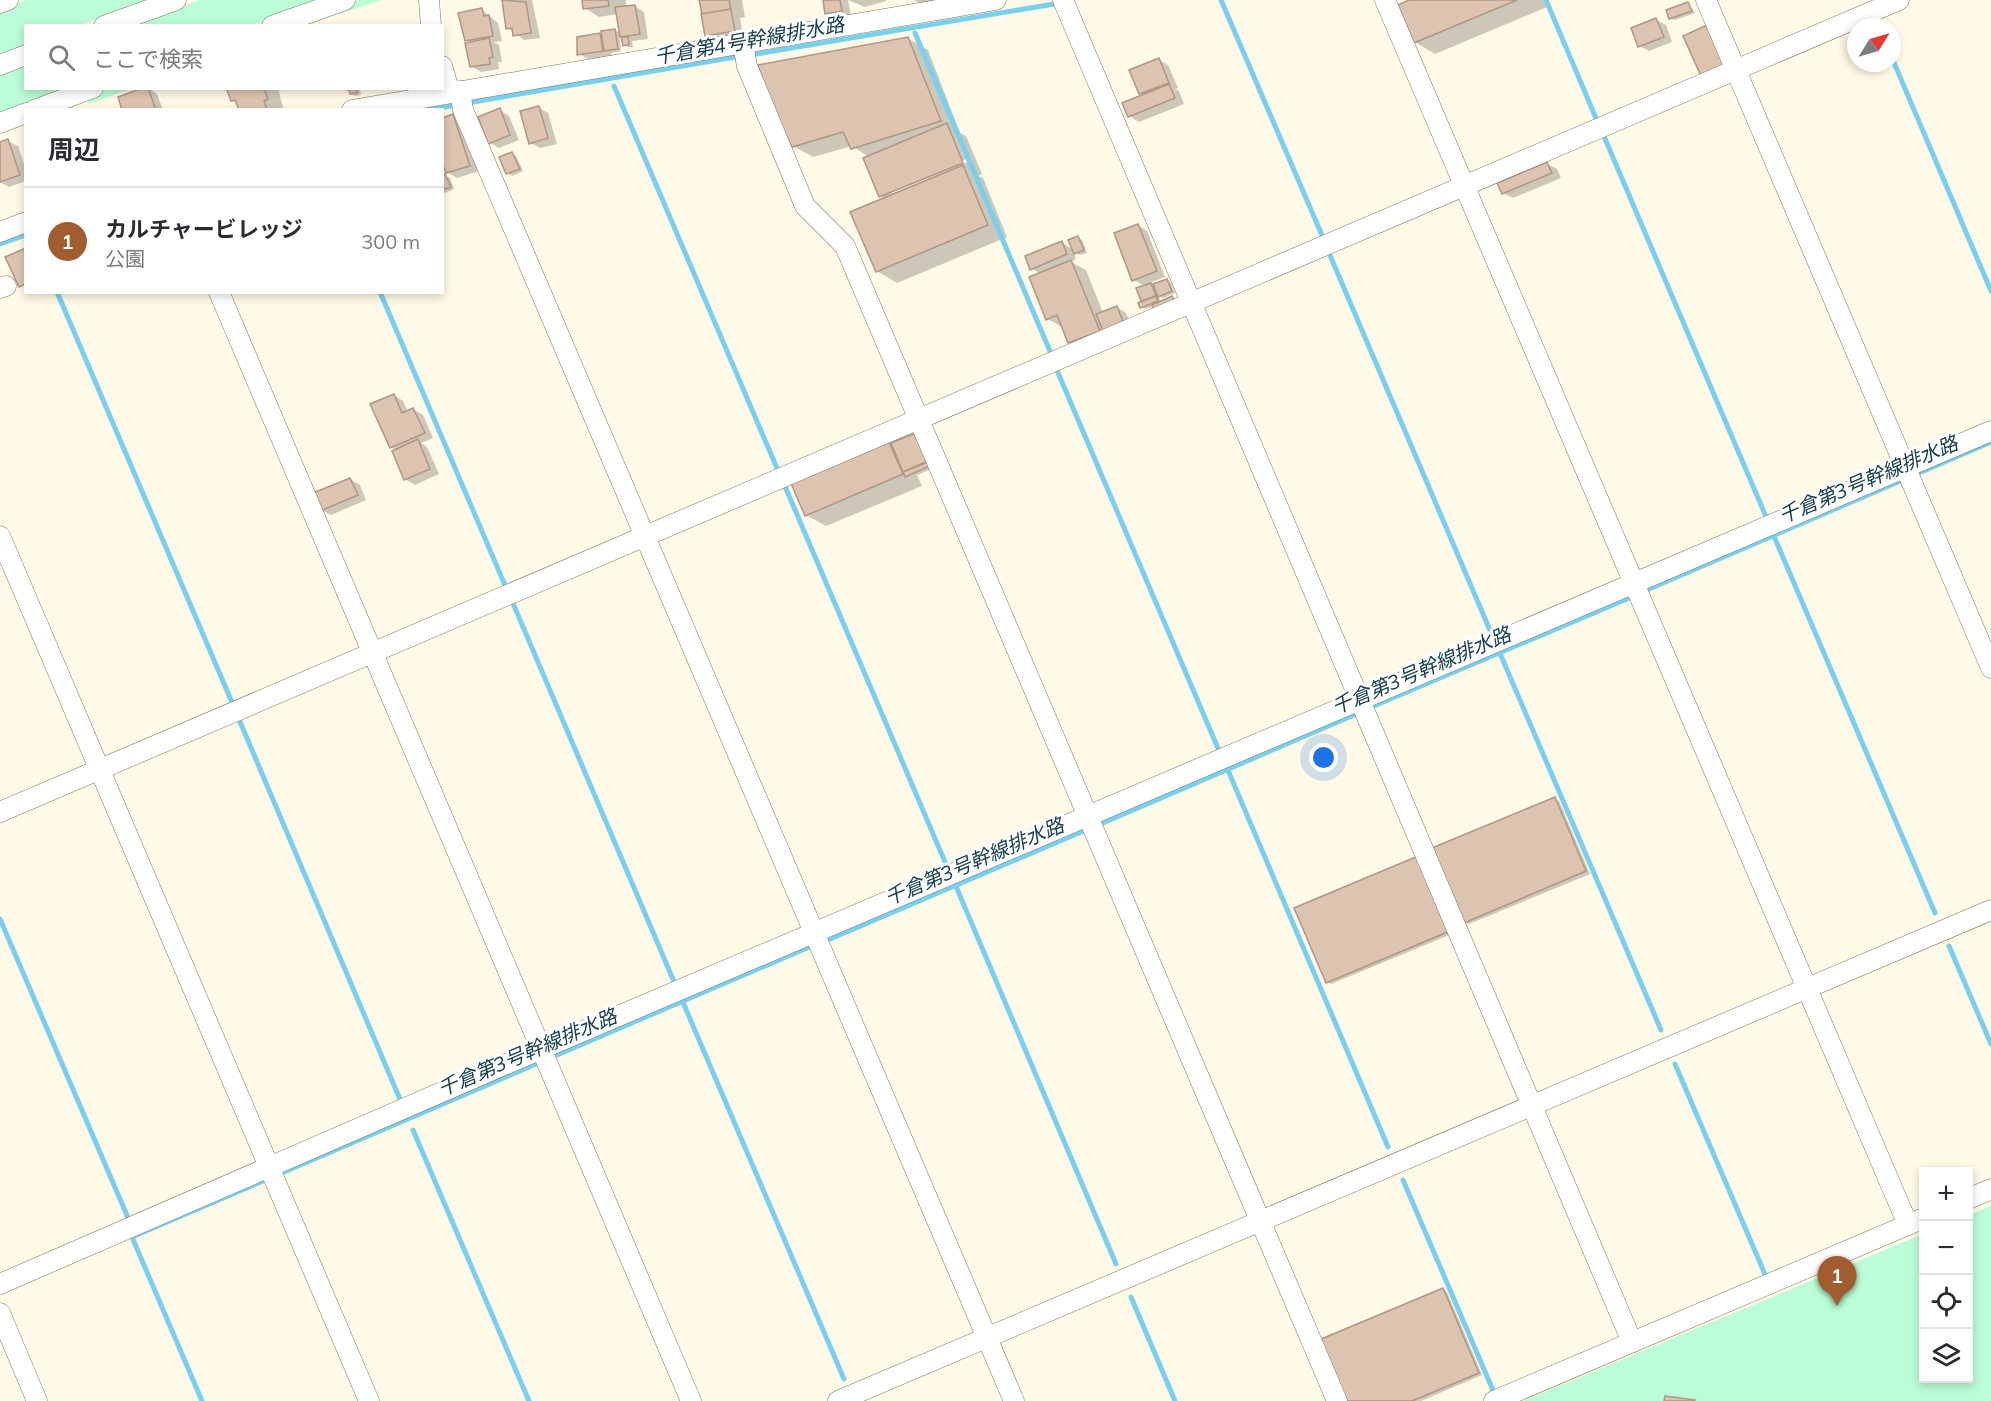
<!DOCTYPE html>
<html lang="ja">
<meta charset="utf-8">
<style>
:root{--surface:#fff;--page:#f7f7f7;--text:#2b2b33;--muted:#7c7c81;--line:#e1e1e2;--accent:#a15d2f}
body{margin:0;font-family:Mulish,"Noto Sans JP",sans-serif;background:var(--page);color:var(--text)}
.controls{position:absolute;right:18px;bottom:18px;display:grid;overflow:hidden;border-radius:0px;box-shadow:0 3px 9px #0003}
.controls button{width:54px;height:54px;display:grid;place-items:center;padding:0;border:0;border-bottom:2px solid var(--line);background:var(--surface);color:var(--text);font:30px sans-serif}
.compass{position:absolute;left:1847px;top:18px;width:54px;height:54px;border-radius:50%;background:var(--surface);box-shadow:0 3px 9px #0003;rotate:53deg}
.you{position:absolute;left:1324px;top:758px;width:21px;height:21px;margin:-15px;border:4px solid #fff;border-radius:50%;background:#1a73e8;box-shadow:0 0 0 9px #1a73e833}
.badge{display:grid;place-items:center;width:39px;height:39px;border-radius:50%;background:var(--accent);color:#fff;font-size:20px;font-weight:700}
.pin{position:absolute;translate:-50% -50px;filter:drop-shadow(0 2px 3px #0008)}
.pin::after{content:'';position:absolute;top:32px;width:21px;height:18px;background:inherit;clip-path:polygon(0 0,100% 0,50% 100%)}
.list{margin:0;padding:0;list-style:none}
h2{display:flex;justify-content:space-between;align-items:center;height:78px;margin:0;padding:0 24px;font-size:26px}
h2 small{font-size:20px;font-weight:400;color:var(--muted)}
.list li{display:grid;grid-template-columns:39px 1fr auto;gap:18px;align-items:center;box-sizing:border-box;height:108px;padding:0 24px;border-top:2px solid var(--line)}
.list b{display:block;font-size:22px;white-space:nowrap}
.list p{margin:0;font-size:20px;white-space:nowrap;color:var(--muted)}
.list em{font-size:20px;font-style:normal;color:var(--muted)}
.icon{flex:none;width:33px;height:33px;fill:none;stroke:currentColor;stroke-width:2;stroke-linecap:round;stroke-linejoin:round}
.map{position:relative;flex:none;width:1991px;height:1401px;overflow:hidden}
.search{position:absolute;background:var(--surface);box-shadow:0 3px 9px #0003;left:24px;top:24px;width:420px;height:66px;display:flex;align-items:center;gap:15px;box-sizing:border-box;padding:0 21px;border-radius:0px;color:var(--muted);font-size:22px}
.panel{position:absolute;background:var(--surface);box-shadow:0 3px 9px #0003;left:24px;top:108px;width:420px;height:186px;border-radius:0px}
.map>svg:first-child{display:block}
</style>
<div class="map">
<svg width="1991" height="1401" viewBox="0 0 1991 1401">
<rect width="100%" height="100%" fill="#fff9e7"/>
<!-- green -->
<g fill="#bafdd6">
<polygon points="25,0 150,0 80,25 26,26 25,45 0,55 0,9"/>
<polygon points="200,0 326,0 251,25 131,26"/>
<polygon points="358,0 381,0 306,25 284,26"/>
<polygon points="25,64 26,88 77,89 0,117 0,73"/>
<polygon points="105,89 130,89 89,104 86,95"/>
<polygon points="1991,1206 1991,1401 1523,1401 1923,1234 1924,1378 1968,1378 1969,1215"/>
</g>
<!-- shadow -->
<g fill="#0003" fill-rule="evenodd">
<polygon points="504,0 532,0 540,38 524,40 508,28"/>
<polygon points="583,0 626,0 627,7 635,6 644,12 648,39 632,41 633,47 628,47 619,35 621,51 611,53 612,56 588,59 579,54 600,35 603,37 615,30 621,34 618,14 599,17 585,8"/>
<polygon points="701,0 742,0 745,17 740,18 743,36 716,40 706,35"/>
<polygon points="824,0 886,0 886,1 865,7 848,0 851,16 836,19 827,13"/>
<polygon points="914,0 941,0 924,6"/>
<polygon points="1413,0 1544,0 1547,7 1435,54 1415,42"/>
<polygon points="1688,4 1695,13 1675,20 1670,18"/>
<polygon points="482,10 498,23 502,41 494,42 499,45 502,62 498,62 499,69 481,72 471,66 472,43 467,40"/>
<polygon points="1656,20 1666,25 1672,42 1649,51 1640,46"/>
<path d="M907 38 928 50 960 133 966 136 982 174 978 176 983 178 1007 237 897 283 877 271 886 199 881 196 869 157 852 146 813 157 793 146ZM969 158 970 161 892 194V190Z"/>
<polygon points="1159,60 1168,65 1178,88 1175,89 1179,91 1184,104 1139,122 1129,116 1144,96 1140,93"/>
<polygon points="148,88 157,94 163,110 124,110"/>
<polygon points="233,88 278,88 283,108 240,110 238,104 232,100"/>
<polygon points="342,88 365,88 365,89 360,90 361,95 355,96"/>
<polygon points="538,107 548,113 557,144 540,148 531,143"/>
<polygon points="499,110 509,116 519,140 499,148 489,142"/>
<polygon points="453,116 463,121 479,171 457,178 447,172"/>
<polygon points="8,141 18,146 26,170 26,181 9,187 0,182 0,144"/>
<polygon points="512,153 516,156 523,171 512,176 508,173"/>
<polygon points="1547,164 1557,169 1561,178 1513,198 1503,193"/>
<polygon points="445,176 450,178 454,189 442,194 442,177"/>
<polygon points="1138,225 1147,231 1165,277 1149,283 1153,286 1166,280 1171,283 1175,293 1163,298 1158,295 1161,302 1172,298 1177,300 1145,309 1141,307 1143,303 1138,289 1145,286 1134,280"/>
<polygon points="1078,238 1082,240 1087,253 1080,255 1073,251 1076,259 1071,262 1086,270 1103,313 1117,307 1126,313 1133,330 1084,351 1070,342 1062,327 1048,319 1041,274 1031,268 1062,243 1074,250"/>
<polygon points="394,395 403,401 408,412 413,409 423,415 433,438 421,443 427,447 439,474 415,485 405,479 396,450 391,447"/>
<polygon points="888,441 937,467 917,475 922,486 826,526 806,515"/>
<polygon points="350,479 360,485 366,500 331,515 321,510"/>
<polygon points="1555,798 1559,801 1590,874 1469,924 1465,922"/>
<polygon points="1418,857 1454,933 1331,984 1327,982"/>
<polygon points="1443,1289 1447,1292 1482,1375 1421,1401 1346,1401"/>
</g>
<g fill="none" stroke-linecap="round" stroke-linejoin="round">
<!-- stream -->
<g stroke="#78d0ef" stroke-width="5">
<polyline points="1221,0 1324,240"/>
<polyline points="1546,0 1598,123"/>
<polyline points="1875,19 1879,27"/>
<polyline points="915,33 1052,356"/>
<polyline points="750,55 1060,3"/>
<polyline points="1892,58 1991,291"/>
<polyline points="614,86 779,473"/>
<polyline points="427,110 741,56"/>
<polyline points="1603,134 1767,519"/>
<polyline points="0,244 26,235"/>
<polyline points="1329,253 1492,635"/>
<polyline points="57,292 234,707"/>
<polyline points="380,292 507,590"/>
<polyline points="1056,368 1220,753"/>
<polyline points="784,484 948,869"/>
<polyline points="1773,534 1935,913"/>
<polyline points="1642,592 1991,442"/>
<polyline points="512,601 675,984"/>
<polyline points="1499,651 1661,1030"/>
<polyline points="1369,708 1634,596"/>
<polyline points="238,717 402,1104"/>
<polyline points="1227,768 1388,1147"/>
<polyline points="1096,826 1361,712"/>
<polyline points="955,884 1116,1264"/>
<polyline points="0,919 129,1220"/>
<polyline points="823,942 1088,829"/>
<polyline points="1949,946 1991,1044"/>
<polyline points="682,1000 844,1379"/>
<polyline points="550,1058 814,945"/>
<polyline points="1675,1064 1767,1279"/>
<polyline points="413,1130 529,1401"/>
<polyline points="1403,1180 1495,1395"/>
<polyline points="1131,1297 1175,1401"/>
<polyline points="202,1401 132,1237 541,1062"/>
</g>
</g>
<!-- building -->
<g fill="#ddc4b0" stroke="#ae9783" stroke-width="1.5">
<polygon points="502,0 526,2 531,33 513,36 512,28 506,29"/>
<polygon points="582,0 608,0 609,6 583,9"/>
<polygon points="699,0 729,0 731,9 702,14"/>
<polygon points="823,0 840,0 842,11 825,14"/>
<polygon points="1409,0 1517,0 1414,43 1398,5"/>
<polygon points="1688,2 1692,11 1669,19 1666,10"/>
<polygon points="635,5 640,34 620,37 615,7"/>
<polygon points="482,8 484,16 489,15 493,36 465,41 458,13"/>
<polygon points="731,9 735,31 705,36 701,14"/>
<polygon points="1656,18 1664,37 1638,47 1631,28"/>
<polygon points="1709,24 1727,65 1701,76 1683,36"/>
<polygon points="615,29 618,49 604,51 601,31"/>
<polygon points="600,33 603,51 577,55 577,37"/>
<polygon points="621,37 628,37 629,45 623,46"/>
<polygon points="908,37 941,121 851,149 843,132 792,147 764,91 758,65"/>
<polygon points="489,38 493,57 489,58 490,64 470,67 465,43"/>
<polygon points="1159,58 1169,83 1139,94 1129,70"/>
<polygon points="1169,84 1175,98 1128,117 1122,103"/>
<polygon points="142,88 148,88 156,110 122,110 118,97"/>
<polygon points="231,88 267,88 265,91 268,99 264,101 267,110 239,110 235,100 231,101 227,90"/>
<polygon points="349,88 356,88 357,93 350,94"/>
<polygon points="539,106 548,138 529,144 520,111"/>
<polygon points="500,108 510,135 488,144 478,117"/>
<polygon points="453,114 470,166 446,173 442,162 442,118"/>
<polygon points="947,123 963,163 879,197 863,158"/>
<polygon points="8,139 20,175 0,182 0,142"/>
<polygon points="512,152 520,169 506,174 499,157"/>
<polygon points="1547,162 1552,173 1502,194 1497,183"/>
<polygon points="963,165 988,225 876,272 850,212"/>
<polygon points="445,174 451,187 442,190 442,175"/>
<polygon points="1138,224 1157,271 1132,281 1114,233"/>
<polygon points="1078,236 1084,250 1074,254 1068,240"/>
<polygon points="1062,241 1067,254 1030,270 1025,256"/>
<polygon points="26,248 26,284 19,287 5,257"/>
<polygon points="1071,260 1100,331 1068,343 1057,315 1046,320 1029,277"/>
<polygon points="1167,279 1172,291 1158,297 1153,284"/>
<polygon points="1151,283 1156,296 1141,301 1136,288"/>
<polygon points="1156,296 1158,301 1140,308 1138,303"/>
<polygon points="1172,296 1175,302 1154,311 1152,305"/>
<polygon points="1117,306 1124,325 1104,333 1096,314"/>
<polygon points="394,394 402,413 413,408 425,433 390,448 370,404"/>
<polygon points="916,433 928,461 903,472 891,443"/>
<polygon points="418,439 430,469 404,480 392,451"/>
<polygon points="888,440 903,474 805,516 790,481"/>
<polygon points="928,462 930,466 905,477 903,472"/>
<polygon points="350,478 358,495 320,511 313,493"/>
<polygon points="1555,797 1586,871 1464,923 1432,848"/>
<polygon points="1418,856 1450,931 1326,983 1294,908"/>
<polygon points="1443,1288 1479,1373 1412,1401 1345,1401 1319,1340"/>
<polygon points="1665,1396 1695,1400 1694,1401 1664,1401"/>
</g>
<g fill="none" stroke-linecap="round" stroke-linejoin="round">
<!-- minor casing -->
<g stroke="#7f765c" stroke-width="21">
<g id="minor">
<polyline points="429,0 431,26"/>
<polyline points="1063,0 1632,1342"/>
<polyline points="1385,0 1908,1225"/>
<polyline points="1706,0 1991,668"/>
<polyline points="0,3 8,0"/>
<polyline points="104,26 176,0"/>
<polyline points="272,26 345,0"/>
<polyline points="743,44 747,66 805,206 845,246 1337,1401"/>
<polyline points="0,65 26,55"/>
<polyline points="442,66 450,93"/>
<polyline points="460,91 463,110 1014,1401"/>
<polyline points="34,110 93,88"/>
<polyline points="352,110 996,0"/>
<polyline points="0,123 26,113"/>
<polyline points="0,232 26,222"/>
<polyline points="0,288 6,286"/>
<polyline points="219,292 691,1401"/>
<polyline points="0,536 369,1401"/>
<polyline points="0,812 1899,0"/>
<polyline points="1968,1199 1991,1189"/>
<polyline points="0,1284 541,1049 1991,431"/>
<polyline points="0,1313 37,1401"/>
<polyline points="838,1401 1991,910"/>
<polyline points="1494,1401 1924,1218"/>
</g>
</g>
<!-- minor -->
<use href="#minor" stroke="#fff" stroke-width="20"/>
</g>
<g text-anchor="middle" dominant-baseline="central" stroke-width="6" stroke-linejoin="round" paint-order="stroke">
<!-- water labels -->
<g font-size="20" font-style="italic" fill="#18404e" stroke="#fff">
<text transform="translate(749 40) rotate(-10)">千倉第4号幹線排水路</text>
<text transform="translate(1868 479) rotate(-23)">千倉第3号幹線排水路</text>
<text transform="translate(1421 670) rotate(-23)">千倉第3号幹線排水路</text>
<text transform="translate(974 861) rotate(-23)">千倉第3号幹線排水路</text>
<text transform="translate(527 1052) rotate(-23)">千倉第3号幹線排水路</text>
</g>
</g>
</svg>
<div class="controls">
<button>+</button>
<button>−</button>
<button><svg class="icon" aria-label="locate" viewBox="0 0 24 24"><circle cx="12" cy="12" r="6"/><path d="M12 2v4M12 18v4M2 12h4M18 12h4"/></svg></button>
<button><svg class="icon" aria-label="layers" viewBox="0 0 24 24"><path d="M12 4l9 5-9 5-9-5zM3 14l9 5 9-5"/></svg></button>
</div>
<svg class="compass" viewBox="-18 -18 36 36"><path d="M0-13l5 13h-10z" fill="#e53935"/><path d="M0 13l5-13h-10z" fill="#7c7c81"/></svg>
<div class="you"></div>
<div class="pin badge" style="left:1837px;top:1306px">1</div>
<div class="search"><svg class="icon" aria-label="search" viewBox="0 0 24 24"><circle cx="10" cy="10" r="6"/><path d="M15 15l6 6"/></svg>ここで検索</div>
<section class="panel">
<h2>周辺<small></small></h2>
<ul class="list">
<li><span class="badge">1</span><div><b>カルチャービレッジ</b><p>公園</p></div><em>300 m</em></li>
</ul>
</section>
</div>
